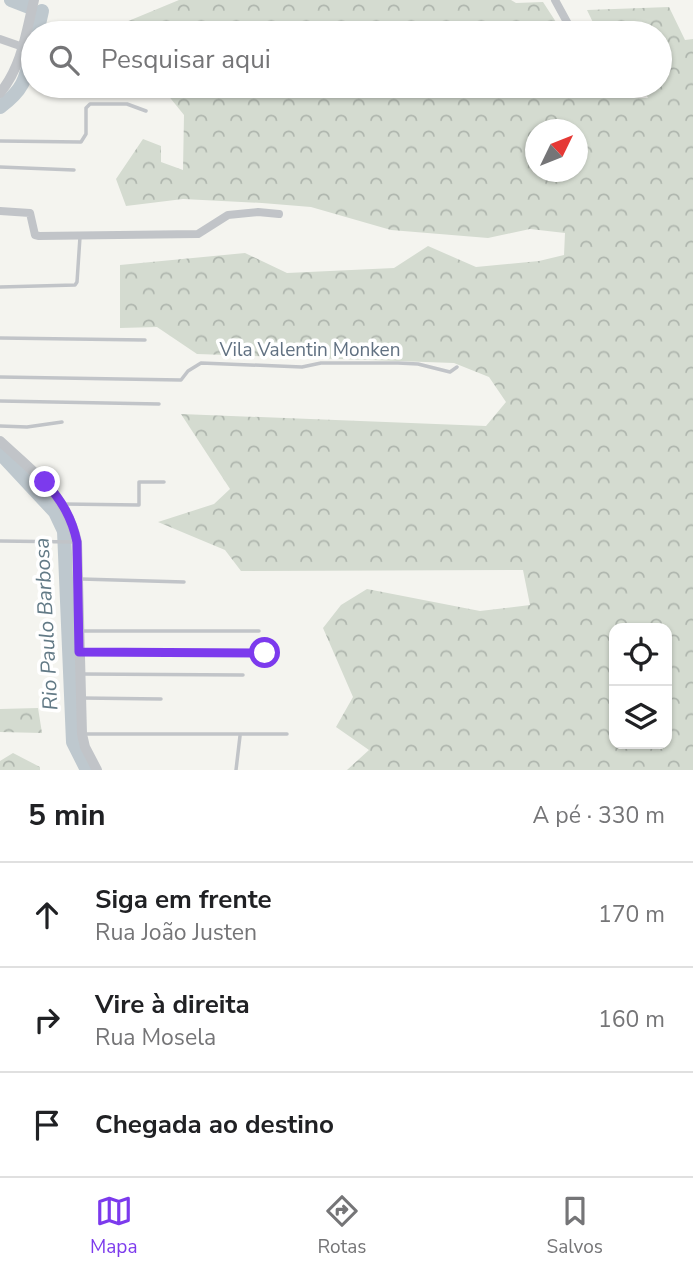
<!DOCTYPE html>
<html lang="pt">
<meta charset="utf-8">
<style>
:root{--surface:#fff;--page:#f6f6f6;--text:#202124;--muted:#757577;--line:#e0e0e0;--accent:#7c3aed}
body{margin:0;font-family:"Nunito Sans",sans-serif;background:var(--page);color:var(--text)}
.controls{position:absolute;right:21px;bottom:21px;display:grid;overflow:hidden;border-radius:14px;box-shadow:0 2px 5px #0004}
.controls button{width:63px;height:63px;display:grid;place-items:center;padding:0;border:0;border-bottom:2px solid var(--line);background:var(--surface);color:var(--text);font:35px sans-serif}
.compass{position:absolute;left:525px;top:119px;width:63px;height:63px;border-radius:50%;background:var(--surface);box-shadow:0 2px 5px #0004;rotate:47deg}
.stop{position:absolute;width:21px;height:21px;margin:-16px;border:5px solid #7c3aed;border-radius:50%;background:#fff}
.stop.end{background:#7c3aed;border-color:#fff;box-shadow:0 2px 7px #0008}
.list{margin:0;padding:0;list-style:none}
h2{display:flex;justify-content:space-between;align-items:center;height:91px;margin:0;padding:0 28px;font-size:30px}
h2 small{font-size:23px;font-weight:400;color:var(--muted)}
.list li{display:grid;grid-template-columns:46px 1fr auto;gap:21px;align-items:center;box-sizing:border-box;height:105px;padding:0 28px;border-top:2px solid var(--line)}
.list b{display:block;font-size:26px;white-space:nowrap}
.list p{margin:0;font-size:23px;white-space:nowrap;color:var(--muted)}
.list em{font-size:23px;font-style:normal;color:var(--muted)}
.icon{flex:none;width:38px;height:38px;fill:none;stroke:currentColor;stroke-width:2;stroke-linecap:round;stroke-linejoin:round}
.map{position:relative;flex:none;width:693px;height:770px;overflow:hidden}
.search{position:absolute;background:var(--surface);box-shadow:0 2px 5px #0004;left:21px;right:21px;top:21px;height:77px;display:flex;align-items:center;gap:18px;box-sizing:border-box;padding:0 24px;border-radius:38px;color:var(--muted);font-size:26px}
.sheet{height:406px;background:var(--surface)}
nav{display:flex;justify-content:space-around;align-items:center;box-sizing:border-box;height:98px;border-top:2px solid var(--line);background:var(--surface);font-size:19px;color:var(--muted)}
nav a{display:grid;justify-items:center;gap:4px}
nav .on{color:var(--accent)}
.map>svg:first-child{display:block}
</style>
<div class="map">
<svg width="693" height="770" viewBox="0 0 693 770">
<defs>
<pattern id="forest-crowns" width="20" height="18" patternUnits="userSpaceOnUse" patternTransform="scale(1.75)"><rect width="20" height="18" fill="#d4dbd0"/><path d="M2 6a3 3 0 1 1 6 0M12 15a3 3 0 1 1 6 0" fill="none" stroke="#afb6ae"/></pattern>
</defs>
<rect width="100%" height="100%" fill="#f4f4ef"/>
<!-- forest -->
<g fill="url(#forest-crowns)" fill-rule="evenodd">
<polygon points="179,0 511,0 516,3 543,2 556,22 379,23 378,33 118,33 109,29"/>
<path d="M669 7 685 40 693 39V770H347L369 750 336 727 353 697 323 628 341 605 367 589 480 611 530 605 523 570 241 571 225 550 158 522 214 504 230 489 181 414 486 426 506 402 489 377 454 363 197 354 157 327 120 328V265L245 253 287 273 394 268 428 246 476 267 539 261 564 255 565 233 530 229 488 238 391 230 311 207 262 203 183 199 126 206 116 179 143 139 161 146V162L183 170 184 115 167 94 138 86H474L499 91 539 86 606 98H648L642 86H660V33H598L587 10ZM536 130H578V172H536ZM667 628V744H614V628Z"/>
<polygon points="38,708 42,733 0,732 0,709"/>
<polygon points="13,753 40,767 40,770 0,770 0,761"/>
</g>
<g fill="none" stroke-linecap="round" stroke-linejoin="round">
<!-- river -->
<g stroke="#bec8ce" stroke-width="14">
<polyline points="11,0 29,7"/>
<polyline points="37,33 42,11"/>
<path d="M0 107C25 89 26 77 33 48"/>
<polyline points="0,453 55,512 64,531 73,742 87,770"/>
</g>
<!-- service -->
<g stroke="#c1c4c8" stroke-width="3.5">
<polyline points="0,141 81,142 86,134 86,108 90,104 127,104 146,111"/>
<polyline points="0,167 74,170"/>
<polyline points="0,287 75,285 77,282 80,237"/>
<polyline points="0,338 145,340"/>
<polyline points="0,377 181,380 188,371 201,363 302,367 321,363 398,363 418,364 450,372 457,367"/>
<polyline points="0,401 159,404"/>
<polyline points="0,426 27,427 62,422"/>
<polyline points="63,504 139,505 139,482 164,482"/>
<polyline points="0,541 75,542"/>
<polyline points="81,579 184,582"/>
<polyline points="83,631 259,631"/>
<polyline points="82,652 265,653"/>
<polyline points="81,674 243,675"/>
<polyline points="82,698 161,699"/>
<polyline points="82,734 287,734"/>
<polyline points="236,770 240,736"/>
</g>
<!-- minor -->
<g stroke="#c1c4c8" stroke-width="8">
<polyline points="555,0 573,33"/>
<polyline points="0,39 23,47"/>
<polyline points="0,211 30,213 35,235 39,236 198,234 228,215 258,212 279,214"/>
</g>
<!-- tertiary -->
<g stroke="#c1c4c8" stroke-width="10">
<path d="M0 93C22 66 26 33 34 0"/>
<path d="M0 441C34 473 66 494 77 542L82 734 85 747 97 770"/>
</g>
</g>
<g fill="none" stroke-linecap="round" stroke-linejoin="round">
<!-- route -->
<path stroke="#7c3aed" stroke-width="9" d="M45 482C62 501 72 518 77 542L79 652 265 653"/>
</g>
<g text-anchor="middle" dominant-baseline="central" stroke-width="7" stroke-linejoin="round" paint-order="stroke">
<!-- street labels -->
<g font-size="19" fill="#617182" stroke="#fff">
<text x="310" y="350">Vila Valentin Monken</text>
</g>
<!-- water labels -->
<g font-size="21" font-style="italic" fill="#627a86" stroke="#fff">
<text transform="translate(46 624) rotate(-93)">Rio Paulo Barbosa</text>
</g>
</g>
</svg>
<div class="controls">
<button><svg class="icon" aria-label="locate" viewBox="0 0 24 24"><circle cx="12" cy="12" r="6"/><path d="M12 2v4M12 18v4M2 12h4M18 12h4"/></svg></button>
<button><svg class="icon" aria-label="layers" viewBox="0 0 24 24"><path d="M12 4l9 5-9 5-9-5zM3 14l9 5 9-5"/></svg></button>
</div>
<svg class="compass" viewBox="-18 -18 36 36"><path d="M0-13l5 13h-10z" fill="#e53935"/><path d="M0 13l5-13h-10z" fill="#757577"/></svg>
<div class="stop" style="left:265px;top:653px"></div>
<div class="stop end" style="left:45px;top:482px"></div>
<div class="search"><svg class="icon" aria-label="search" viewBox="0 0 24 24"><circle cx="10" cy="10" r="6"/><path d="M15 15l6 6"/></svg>Pesquisar aqui</div>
</div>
<section class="sheet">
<h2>5 min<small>A pé · 330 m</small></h2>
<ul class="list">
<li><svg class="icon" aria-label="ahead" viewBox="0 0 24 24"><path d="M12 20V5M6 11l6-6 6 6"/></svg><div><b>Siga em frente</b><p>Rua João Justen</p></div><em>170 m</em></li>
<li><svg class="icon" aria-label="right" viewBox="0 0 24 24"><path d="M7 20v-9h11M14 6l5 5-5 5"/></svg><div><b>Vire à direita</b><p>Rua Mosela</p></div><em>160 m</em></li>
<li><svg class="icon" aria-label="arrive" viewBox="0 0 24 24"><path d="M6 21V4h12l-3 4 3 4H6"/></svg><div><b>Chegada ao destino</b></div></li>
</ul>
</section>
<nav>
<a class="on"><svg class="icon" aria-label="map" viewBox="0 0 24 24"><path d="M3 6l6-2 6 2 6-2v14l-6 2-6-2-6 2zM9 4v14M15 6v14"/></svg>Mapa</a>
<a><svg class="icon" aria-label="directions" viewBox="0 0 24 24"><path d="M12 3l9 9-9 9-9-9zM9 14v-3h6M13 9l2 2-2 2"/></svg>Rotas</a>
<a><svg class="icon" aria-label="saved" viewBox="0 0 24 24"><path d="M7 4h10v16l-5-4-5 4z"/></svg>Salvos</a>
</nav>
